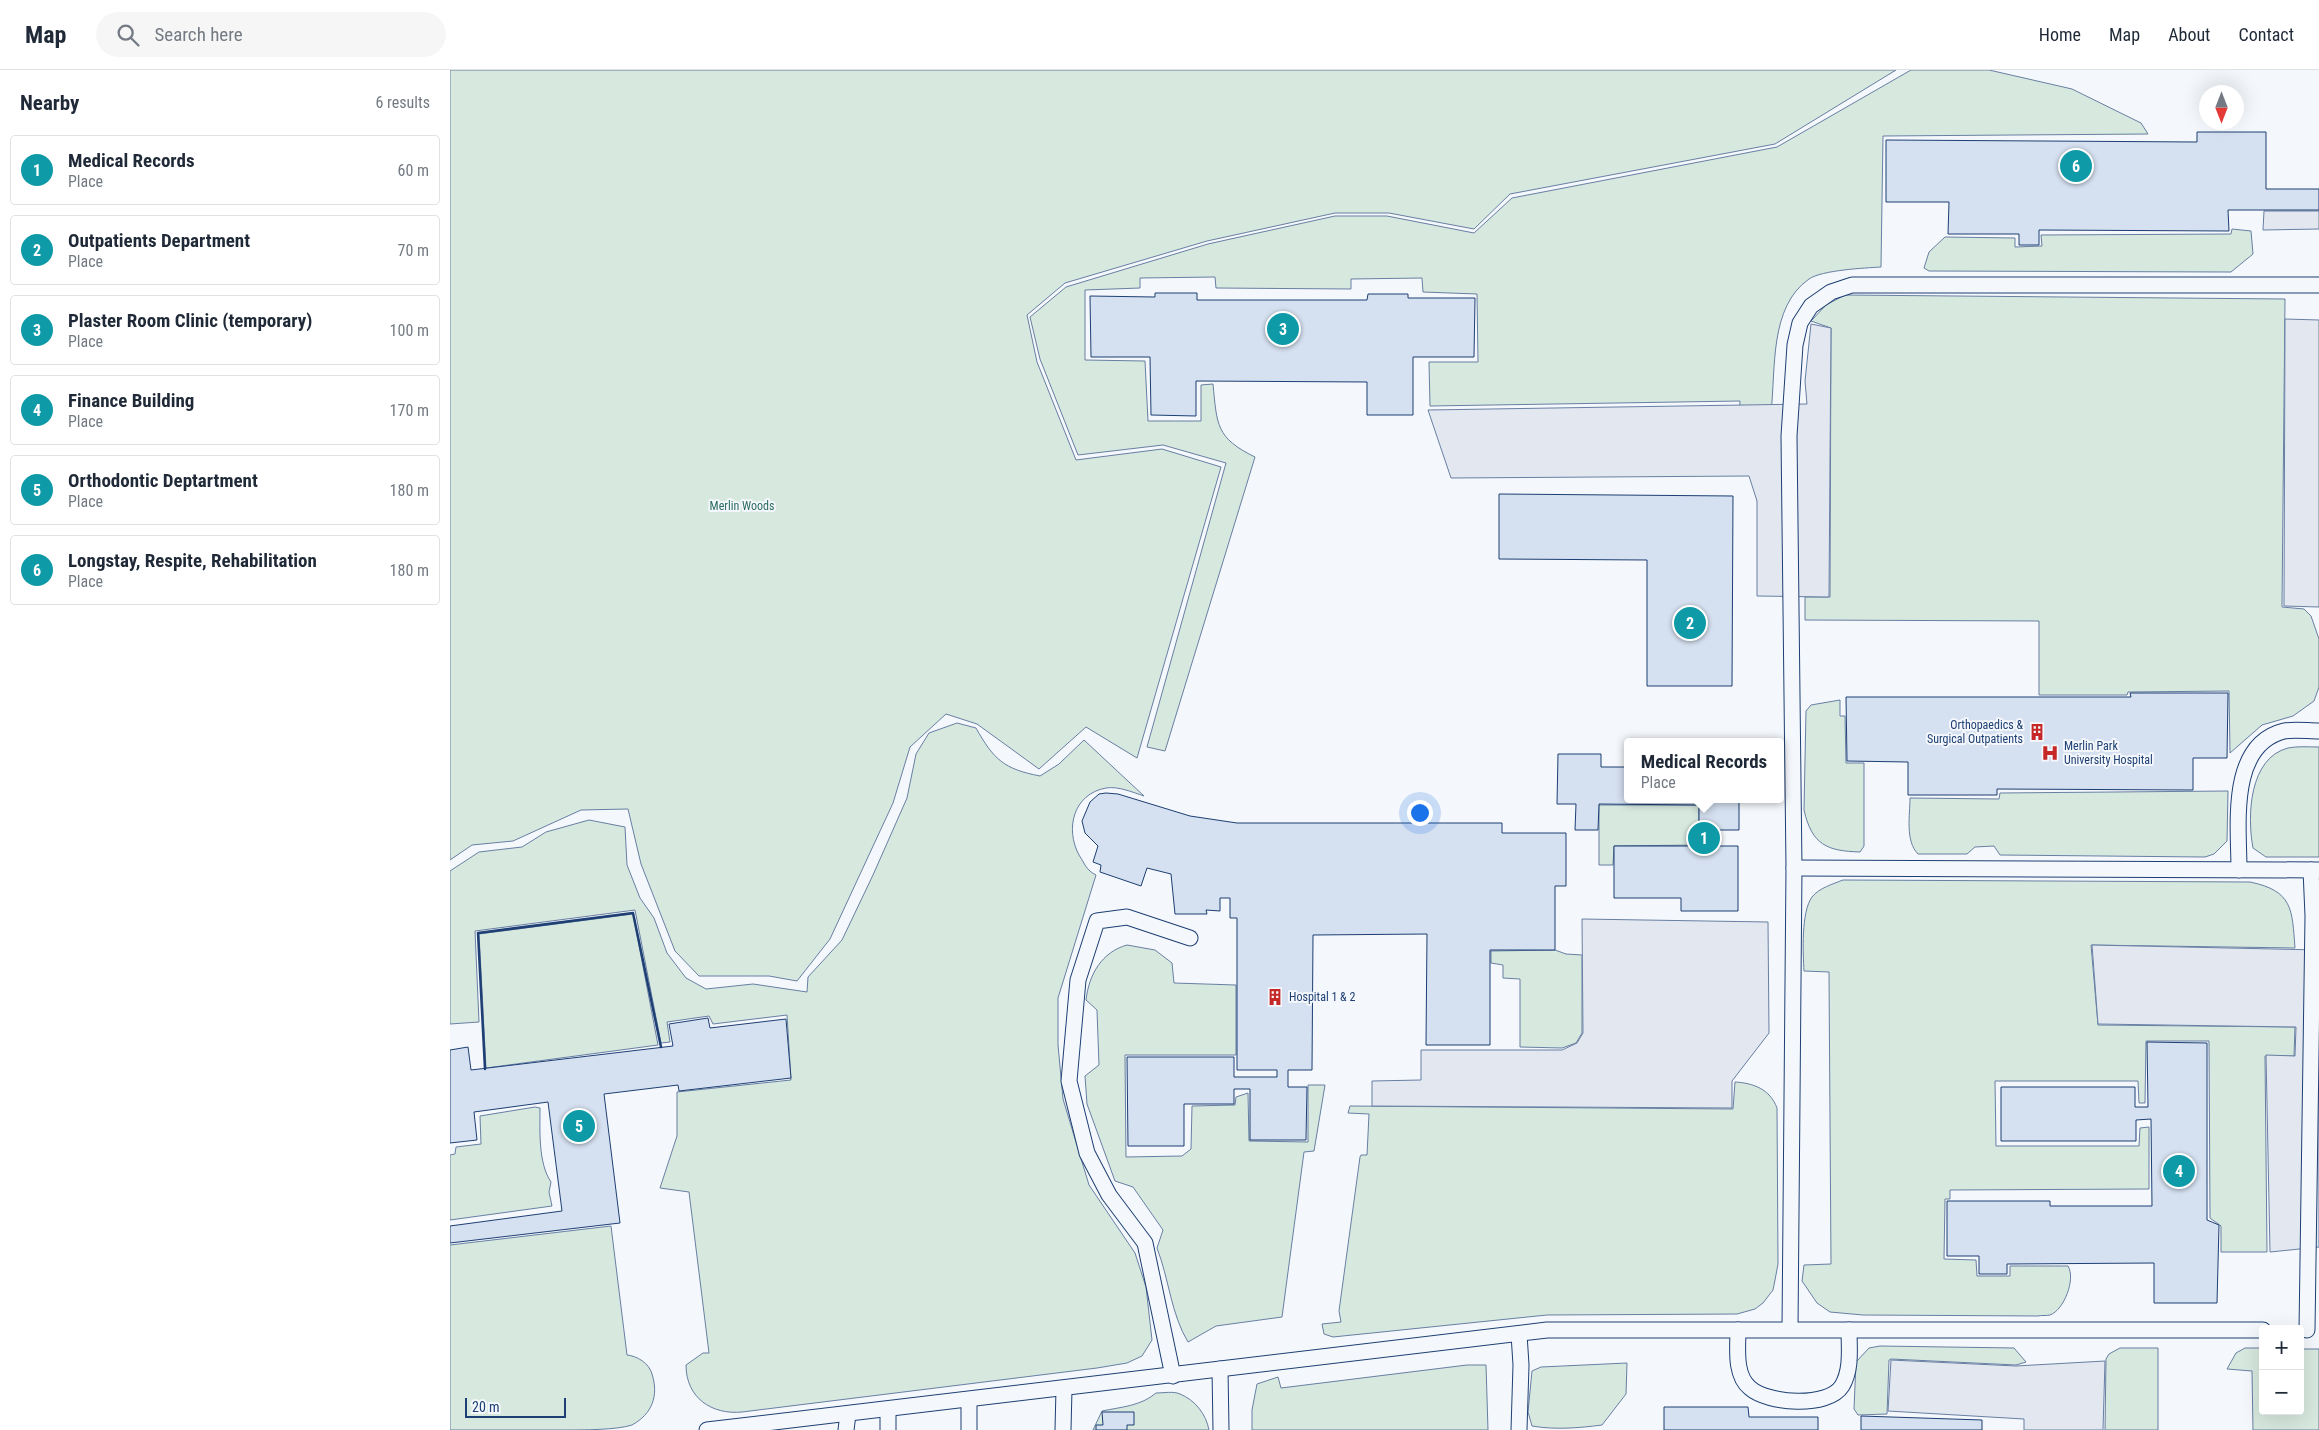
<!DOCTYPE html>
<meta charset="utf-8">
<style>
:root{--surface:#fff;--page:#f6f6f7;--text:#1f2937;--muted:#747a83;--line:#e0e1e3;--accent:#0b8043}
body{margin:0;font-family:"Roboto Condensed",sans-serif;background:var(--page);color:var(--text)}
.controls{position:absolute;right:15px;bottom:15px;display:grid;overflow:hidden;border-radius:5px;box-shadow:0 5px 20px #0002}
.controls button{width:45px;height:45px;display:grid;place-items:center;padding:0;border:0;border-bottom:1px solid var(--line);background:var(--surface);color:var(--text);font:25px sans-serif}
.compass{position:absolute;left:1749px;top:15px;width:45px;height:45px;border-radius:50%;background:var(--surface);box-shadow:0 5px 20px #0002;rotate:180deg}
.scale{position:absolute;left:15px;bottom:12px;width:101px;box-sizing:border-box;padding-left:5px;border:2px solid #1d3f73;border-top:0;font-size:14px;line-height:18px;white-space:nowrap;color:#1d3f73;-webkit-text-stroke:4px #f4f7fb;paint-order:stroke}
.you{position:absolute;left:969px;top:742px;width:18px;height:18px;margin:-12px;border:4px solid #fff;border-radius:50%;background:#1a73e8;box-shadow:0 0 0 8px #1a73e833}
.badge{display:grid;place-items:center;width:32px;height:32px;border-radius:50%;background:var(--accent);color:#fff;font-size:16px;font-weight:700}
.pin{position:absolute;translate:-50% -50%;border:2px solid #fff;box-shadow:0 1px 5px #0006}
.popup{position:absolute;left:1174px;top:668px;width:160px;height:65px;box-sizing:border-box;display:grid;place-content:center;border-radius:5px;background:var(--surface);filter:drop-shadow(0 1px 4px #0005);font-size:16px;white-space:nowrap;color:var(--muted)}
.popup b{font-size:19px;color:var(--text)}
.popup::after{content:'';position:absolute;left:50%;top:100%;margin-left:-10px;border:10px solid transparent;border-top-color:var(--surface)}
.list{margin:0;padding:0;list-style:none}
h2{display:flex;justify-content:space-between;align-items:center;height:65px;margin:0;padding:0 20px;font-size:21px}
h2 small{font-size:16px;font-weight:400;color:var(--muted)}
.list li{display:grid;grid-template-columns:32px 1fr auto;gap:15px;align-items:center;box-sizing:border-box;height:70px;margin:0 10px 10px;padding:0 10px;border:1px solid var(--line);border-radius:5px}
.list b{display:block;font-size:19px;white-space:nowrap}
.list p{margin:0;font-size:16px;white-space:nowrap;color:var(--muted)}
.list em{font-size:16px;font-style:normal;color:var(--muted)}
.icon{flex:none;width:28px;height:28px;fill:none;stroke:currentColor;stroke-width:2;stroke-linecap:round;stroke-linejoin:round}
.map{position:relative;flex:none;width:1869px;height:1360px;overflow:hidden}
header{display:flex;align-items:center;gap:30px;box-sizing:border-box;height:70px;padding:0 25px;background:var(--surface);border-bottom:1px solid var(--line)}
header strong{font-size:24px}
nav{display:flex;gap:28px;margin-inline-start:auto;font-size:18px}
.search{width:350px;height:45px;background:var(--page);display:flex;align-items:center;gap:12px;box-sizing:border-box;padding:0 18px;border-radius:28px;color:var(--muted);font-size:19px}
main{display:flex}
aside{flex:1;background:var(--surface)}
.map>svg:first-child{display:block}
</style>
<header>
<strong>Map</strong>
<div class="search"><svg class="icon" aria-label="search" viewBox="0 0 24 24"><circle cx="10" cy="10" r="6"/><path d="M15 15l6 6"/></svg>Search here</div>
<nav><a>Home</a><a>Map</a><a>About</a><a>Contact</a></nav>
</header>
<main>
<aside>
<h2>Nearby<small>6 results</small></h2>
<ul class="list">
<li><span class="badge" style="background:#0f9aa8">1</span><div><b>Medical Records</b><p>Place</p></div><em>60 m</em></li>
<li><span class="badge" style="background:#0f9aa8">2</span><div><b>Outpatients Department</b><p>Place</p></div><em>70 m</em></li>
<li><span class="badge" style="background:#0f9aa8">3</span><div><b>Plaster Room Clinic (temporary)</b><p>Place</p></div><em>100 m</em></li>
<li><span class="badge" style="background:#0f9aa8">4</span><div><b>Finance Building</b><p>Place</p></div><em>170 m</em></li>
<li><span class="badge" style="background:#0f9aa8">5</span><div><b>Orthodontic Deptartment</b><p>Place</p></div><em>180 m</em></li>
<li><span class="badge" style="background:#0f9aa8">6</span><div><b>Longstay, Respite, Rehabilitation</b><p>Place</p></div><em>180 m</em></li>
</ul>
</aside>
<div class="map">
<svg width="1869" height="1360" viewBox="0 0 1869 1360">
<rect width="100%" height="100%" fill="#f4f7fb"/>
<!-- green -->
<g fill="#d7e8df" stroke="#687fa3">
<polygon points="0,0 1446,0 1325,74 1060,124 1024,159 939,143 885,143 757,171 615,213 577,245 587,292 626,390 712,379 771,397 687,688 636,657 589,699 527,654 496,644 460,677 443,733 380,869 347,911 319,906 249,906 225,881 191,794 178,739 131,740 63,771 22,775 0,790"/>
<path d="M1461 0H1539L1622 19 1691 53 1698 64 1433 66 1431 197C1415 198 1372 200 1359 209 1319 237 1326 299 1321 342L1289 356 1290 331 980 336 979 292H1028L1027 224 973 222 972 208 901 209V219L766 218 765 207 690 208V218L635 220V290L695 291 698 351H751V315L763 314C767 355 766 368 805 387L715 681 697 677 776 393 713 375 628 385 590 289 580 247 616 217 758 174 885 146H937L1024 163 1062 128 1327 77Z"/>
<polygon points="1782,159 1801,161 1803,184 1781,202 1479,201 1474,198 1479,182 1495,167 1565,168 1565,177 1592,176 1591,165 1781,164"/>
<polygon points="1395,225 1835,229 1832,537 1854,539 1861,546 1869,569 1869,617 1864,631 1843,646 1812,655 1780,683 1779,621 1678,622 1677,625 1589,625 1589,551 1355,550 1355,527 1380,527 1381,258 1361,251 1376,235"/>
<path d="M1390 630V646H1395L1396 693H1414V776L1410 782C1377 781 1362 775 1354 740L1356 641 1361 635Z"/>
<path d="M507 653 526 658C544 690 554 699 590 706L609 694 634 670 694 726C682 722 668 716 656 718 623 724 615 759 629 785 635 794 636 800 646 805L608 928V975L613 1029 639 1115 685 1183 696 1217 702 1270 692 1286 677 1293 647 1298 292 1342C262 1345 236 1328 236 1295L253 1283H259L239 1122 210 1118 227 1066V1022L341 1010 337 945 263 954 259 946 217 952 220 972 211 973 185 840 25 861 29 952 0 954V801L29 782 72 777 96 762 139 750 175 757 177 795 190 828 204 848 217 883 236 908 256 919 303 914 357 922 358 907 392 870 423 805 457 728 466 684 479 663Z"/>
<path d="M1869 677V787H1816L1803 778C1797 746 1799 688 1838 678 1847 676 1859 677 1869 677Z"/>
<path d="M1778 721 1777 771 1764 784 1755 787 1550 785 1544 776 1525 777 1517 784H1468C1455 771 1460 745 1460 728L1549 729 1550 723Z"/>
<polygon points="1149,735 1249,735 1249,775 1164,776 1163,795 1149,795"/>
<path d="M1393 810 1800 812C1843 821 1842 839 1845 878L1641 875 1648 955 1845 957 1844 986H1815L1817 1182H1771V1156L1760 1148 1759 971H1696L1695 1033H1689L1688 1011H1545L1546 1076H1689L1690 1058 1699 1057V1119L1500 1120V1129H1495L1494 1189 1526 1190 1527 1206H1560V1196H1618C1626 1209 1614 1240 1600 1245 1597 1246 1591 1245 1588 1246L1413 1245 1380 1242 1367 1233 1352 1211 1354 1195 1381 1194 1379 902 1354 901C1353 883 1351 842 1362 827 1369 818 1383 814 1393 810Z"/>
<polygon points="183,844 208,975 36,998 29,864"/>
<path d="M677 875 705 880 722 893 724 913 786 915V985H675L676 1087 732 1086 741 1079 742 1036 785 1035 786 1027 798 1023 799 1071 858 1072V1015H875L864 1081 854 1082 832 1247 766 1256 738 1272C721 1244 719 1209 707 1178L713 1160 683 1117 665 1111 637 1034 635 1006 649 995 647 940 636 930C639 904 652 882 677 875Z"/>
<polygon points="1105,880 1116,884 1132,885 1132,963 1126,973 1112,978 1070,977 1070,909 1053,908 1053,895 1041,893 1041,881"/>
<path d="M1285 1012C1303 1013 1320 1019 1327 1038L1328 1194 1325 1210 1323 1220 1313 1233 1305 1239 1287 1244 1097 1245 883 1267 874 1264 872 1254 891 1252 889 1241 910 1087 911 1085H917L919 1044 898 1043 900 1036 1283 1039Z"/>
<path d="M85 1037 90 1038C90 1060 88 1093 101 1112L99 1122 102 1136 0 1150V1085L5 1084 6 1077 31 1074 30 1046Z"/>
<path d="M161 1156 177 1285C187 1286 199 1293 202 1304 209 1326 202 1344 182 1355 167 1360 132 1360 114 1360 76 1360 38 1360 0 1360V1175Z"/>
<polygon points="1430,1276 1564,1278 1576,1292 1566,1295 1441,1289 1439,1290 1437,1344 1408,1345 1404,1339 1406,1292 1419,1278"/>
<polygon points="1670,1278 1708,1278 1708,1360 1655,1360 1656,1289 1659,1284"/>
<polygon points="1795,1278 1813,1278 1813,1341 1850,1341 1850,1279 1869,1279 1869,1360 1803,1360 1802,1301 1777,1299 1786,1283"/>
<path d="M1177 1293 1176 1324 1152 1355C1129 1358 1105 1360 1082 1356L1078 1342 1082 1301 1091 1297Z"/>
<polygon points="1017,1295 1036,1295 1038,1360 802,1360 802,1340 807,1314 828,1307 831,1318"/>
<path d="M706 1323C713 1323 724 1321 730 1324 745 1330 756 1344 759 1360H643L652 1341C671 1337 691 1336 706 1323Z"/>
</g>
<!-- parking -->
<g fill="#e3e8f0" stroke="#687fa3">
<polygon points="1814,141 1869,141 1869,159 1813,160"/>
<polygon points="1835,249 1869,250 1869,537 1834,536"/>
<polygon points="1361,254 1381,258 1379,527 1307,526 1307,431 1299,406 1001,408 978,340 1357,334 1355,311"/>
<polygon points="1132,849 1318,852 1319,963 1282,1011 1282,1038 922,1036 922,1011 971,1010 971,980 1112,980 1127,973 1133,963"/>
<polygon points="1642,875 1869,880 1869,1177 1820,1182 1816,985 1845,986 1846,957 1648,954"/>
<polygon points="1441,1290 1566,1296 1655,1291 1653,1360 1574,1360 1574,1349 1438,1341"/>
</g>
<!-- building -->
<g fill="#d5e0f0" stroke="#1d3f73">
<polygon points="1747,62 1816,62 1816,119 1869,119 1869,140 1778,140 1779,161 1589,160 1589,175 1569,175 1569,164 1498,164 1499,132 1436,132 1436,70 1747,72"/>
<polygon points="705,223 747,223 747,230 917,230 918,224 958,224 958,228 1025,228 1024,287 963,287 963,345 917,345 917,312 746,311 746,346 701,345 700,287 641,287 640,226 705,227"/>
<polygon points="1049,424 1283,426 1282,616 1197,616 1197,490 1049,489"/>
<polygon points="1680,623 1778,623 1777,688 1743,688 1743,720 1547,719 1547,725 1458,725 1458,692 1397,691 1396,627 1681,627"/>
<polygon points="1108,684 1151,684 1151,697 1178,697 1178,729 1289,729 1289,760 1259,760 1259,776 1288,776 1288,841 1231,841 1231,828 1164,828 1164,776 1249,776 1249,735 1149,734 1148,760 1125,760 1126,734 1107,734"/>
<polygon points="656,723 668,724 740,746 787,753 1052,753 1052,763 1116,763 1116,816 1105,816 1105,880 1040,880 1040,975 976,975 977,864 863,865 862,1000 838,1000 838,1017 857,1017 856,1070 800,1070 800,1019 784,1019 784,1034 734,1034 734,1076 678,1076 677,987 784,987 784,1007 827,1007 827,1000 787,1000 787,848 780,848 780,828 770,828 770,841 756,840 757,844 725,844 721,804 697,798 691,816 650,802 651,795 643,792 648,776 635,763 632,751 640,732 649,724"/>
<polygon points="258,948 260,958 336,949 341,1008 229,1021 228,1015 154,1024 170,1153 0,1173 0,1156 112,1141 98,1032 24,1042 27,1070 0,1073 0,980 18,977 21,1000 223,976 219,954"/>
<polygon points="1697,972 1757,973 1757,1150 1769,1155 1767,1233 1704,1233 1704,1193 1557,1194 1557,1204 1529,1204 1529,1186 1497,1186 1497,1131 1600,1131 1600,1136 1702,1136 1701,1049 1686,1050 1686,1071 1551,1071 1551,1017 1685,1017 1685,1037 1698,1037"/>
<polygon points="1214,1337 1298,1337 1299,1347 1368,1347 1368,1360 1214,1360"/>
<polygon points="652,1342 684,1342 684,1355 677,1355 677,1360 646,1360 646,1355 653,1355"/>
<polygon points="1411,1346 1532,1350 1532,1360 1411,1360"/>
</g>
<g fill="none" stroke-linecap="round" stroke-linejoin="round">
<!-- lane casing -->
<g stroke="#1d3f73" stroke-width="17">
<g id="lane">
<polyline points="1344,798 1869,800"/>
<path d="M1789 800C1789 756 1778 675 1834 661 1844 659 1858 661 1869 661"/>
<polyline points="1340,1259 1344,798 1339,366 1345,275 1350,253 1361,236 1381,222 1402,215 1869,215"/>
<path d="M1288 1260C1288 1277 1284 1305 1300 1318 1318 1334 1378 1338 1392 1316 1402 1299 1399 1278 1399 1260"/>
<polyline points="1857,1260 1863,846 1861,800"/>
<polyline points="1069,1264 1071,1295 1069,1360"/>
<polyline points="770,1299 771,1360"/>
<polyline points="723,1306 695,1173 659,1125 637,1083 619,1011 628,910 647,851 677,847 740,868"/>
<polyline points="257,1360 1097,1260 1813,1260"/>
<polyline points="396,1360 398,1344"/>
<polyline points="438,1360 438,1340"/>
<polyline points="519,1360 519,1330"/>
<polyline points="613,1360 614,1319"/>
</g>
</g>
<!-- lane -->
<use href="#lane" stroke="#f4f7fb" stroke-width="15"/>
<!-- wall -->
<polyline stroke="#1d3f73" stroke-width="2.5" points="35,999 28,863 183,843 211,977"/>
</g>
<!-- icons -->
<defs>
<g id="building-bare" transform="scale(1.35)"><path d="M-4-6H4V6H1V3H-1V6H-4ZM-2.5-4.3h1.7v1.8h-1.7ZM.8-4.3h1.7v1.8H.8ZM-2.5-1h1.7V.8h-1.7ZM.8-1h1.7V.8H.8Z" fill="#c62828" stroke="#f4f7fb" stroke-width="2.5" paint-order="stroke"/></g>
<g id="hospital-bare" transform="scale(1.35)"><path d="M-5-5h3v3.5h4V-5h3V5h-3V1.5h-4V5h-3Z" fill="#c62828" stroke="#f4f7fb" stroke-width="2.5" paint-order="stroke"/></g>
</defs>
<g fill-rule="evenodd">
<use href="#building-bare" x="1587" y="662"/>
<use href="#hospital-bare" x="1600" y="683"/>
<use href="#building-bare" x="825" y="927"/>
</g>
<g text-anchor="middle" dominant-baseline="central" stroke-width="4" stroke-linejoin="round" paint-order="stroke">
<!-- park labels -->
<g font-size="12" fill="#2c6c60" stroke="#f4f7fb">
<text x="292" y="436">Merlin Woods</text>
</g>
<!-- poi labels -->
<g font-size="12" fill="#1d3f73" stroke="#f4f7fb" text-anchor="start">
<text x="1573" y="655" text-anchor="end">Orthopaedics &amp;<tspan x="1573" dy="14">Surgical Outpatients</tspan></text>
<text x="1614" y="676">Merlin Park<tspan x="1614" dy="14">University Hospital</tspan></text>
<text x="839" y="927">Hospital 1 &amp; 2</text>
</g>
</g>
</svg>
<div class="controls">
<button>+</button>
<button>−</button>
</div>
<svg class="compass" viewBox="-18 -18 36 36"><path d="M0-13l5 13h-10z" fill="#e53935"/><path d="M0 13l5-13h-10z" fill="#747a83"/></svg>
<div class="scale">20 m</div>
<div class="you"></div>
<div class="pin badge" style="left:1254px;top:768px;background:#0f9aa8">1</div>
<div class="popup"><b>Medical Records</b>Place</div>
<div class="pin badge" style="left:1240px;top:553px;background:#0f9aa8">2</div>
<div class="pin badge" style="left:833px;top:259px;background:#0f9aa8">3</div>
<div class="pin badge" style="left:1729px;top:1101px;background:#0f9aa8">4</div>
<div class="pin badge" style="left:129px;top:1056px;background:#0f9aa8">5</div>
<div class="pin badge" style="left:1626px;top:96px;background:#0f9aa8">6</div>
</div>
</main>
